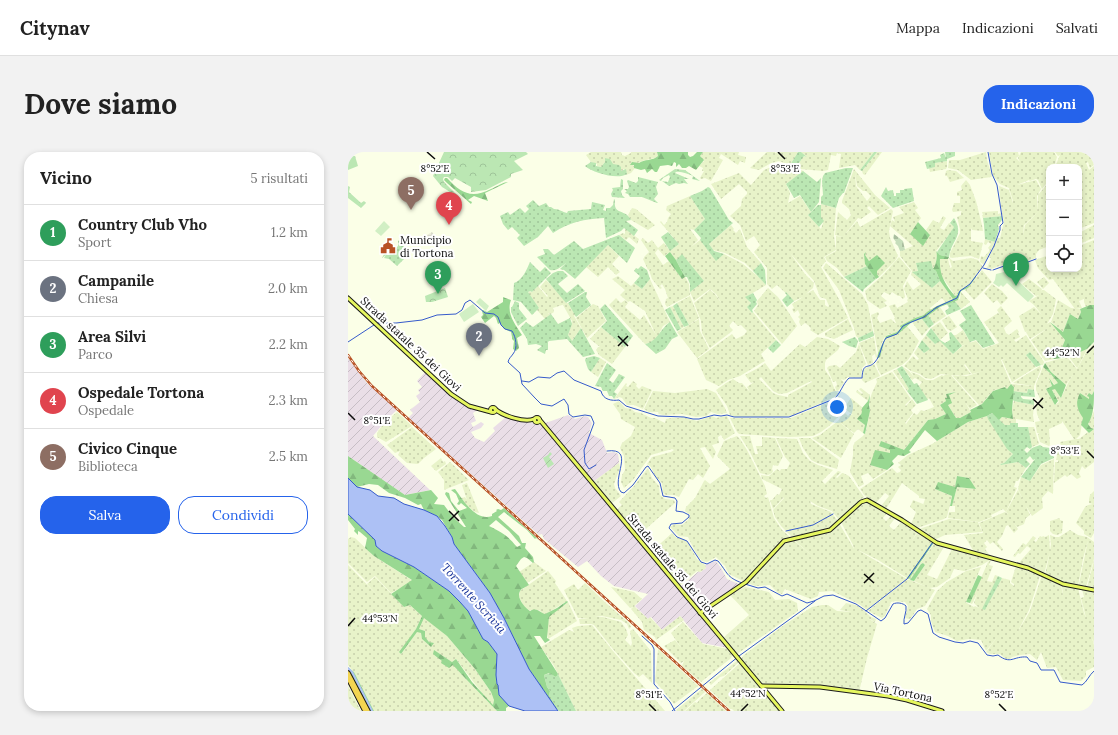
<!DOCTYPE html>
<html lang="it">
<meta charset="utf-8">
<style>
:root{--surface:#fff;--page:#f2f2f2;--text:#222;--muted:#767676;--line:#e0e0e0;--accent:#2563eb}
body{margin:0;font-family:Lora,serif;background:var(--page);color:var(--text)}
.controls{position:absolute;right:12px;top:12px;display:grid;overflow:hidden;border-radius:8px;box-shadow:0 2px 6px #0003}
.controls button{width:36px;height:36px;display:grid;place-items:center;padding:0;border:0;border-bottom:1px solid var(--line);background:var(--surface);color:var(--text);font:20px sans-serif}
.you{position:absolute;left:489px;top:255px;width:14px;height:14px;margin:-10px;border:3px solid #fff;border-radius:50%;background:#1a73e8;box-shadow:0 0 0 6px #1a73e833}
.badge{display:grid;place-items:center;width:26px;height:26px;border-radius:50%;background:var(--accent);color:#fff;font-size:13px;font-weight:700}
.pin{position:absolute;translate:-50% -33px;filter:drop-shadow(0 1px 2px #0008)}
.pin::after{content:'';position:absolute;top:21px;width:14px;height:12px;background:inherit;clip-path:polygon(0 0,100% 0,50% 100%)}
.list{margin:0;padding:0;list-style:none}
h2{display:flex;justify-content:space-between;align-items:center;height:52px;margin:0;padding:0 16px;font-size:17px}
h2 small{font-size:13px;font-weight:400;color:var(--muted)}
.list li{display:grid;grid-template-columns:26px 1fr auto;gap:12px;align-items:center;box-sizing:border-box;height:56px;padding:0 16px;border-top:1px solid var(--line)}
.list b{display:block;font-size:15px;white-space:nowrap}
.list p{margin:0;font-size:13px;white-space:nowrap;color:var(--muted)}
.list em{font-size:13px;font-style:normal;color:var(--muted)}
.actions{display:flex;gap:8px;padding:12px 16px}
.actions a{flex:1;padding:9px 0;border:1px solid var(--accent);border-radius:16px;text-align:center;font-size:14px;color:var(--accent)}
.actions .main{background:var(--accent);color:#fff}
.icon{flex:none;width:22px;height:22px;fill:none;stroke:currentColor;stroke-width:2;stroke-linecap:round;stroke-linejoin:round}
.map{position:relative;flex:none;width:746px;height:559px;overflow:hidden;border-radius:16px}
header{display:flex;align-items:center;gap:24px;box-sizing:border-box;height:56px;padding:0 20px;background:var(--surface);border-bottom:1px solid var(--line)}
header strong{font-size:19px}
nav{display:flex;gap:22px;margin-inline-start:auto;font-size:14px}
.intro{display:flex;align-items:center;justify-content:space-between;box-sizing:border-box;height:96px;padding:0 24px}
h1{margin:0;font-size:28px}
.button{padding:10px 18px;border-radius:16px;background:var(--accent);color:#fff;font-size:14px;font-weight:700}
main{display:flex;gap:24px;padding:0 24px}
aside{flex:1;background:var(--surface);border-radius:16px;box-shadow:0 2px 6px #0003}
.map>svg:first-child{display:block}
</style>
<header>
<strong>Citynav</strong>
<nav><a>Mappa</a><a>Indicazioni</a><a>Salvati</a></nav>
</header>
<div class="intro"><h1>Dove siamo</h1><a class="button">Indicazioni</a></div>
<main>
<aside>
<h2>Vicino<small>5 risultati</small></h2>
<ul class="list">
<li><span class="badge" style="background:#2e9e5b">1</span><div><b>Country Club Vho</b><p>Sport</p></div><em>1.2 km</em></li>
<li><span class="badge" style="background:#6b7280">2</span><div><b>Campanile</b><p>Chiesa</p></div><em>2.0 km</em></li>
<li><span class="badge" style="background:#2e9e5b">3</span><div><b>Area Silvi</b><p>Parco</p></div><em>2.2 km</em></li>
<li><span class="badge" style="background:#e0444e">4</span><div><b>Ospedale Tortona</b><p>Ospedale</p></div><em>2.3 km</em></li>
<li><span class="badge" style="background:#8d6e63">5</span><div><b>Civico Cinque</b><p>Biblioteca</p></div><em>2.5 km</em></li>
</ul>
<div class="actions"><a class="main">Salva</a><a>Condividi</a></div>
</aside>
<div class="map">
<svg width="746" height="559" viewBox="0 0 746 559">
<defs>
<pattern id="industrial-furrows" width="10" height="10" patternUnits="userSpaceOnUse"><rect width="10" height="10" fill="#eadee7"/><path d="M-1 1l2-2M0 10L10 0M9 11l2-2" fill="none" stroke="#c7bdc5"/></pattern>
<pattern id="farmland-dots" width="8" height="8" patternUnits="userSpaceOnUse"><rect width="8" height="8" fill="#e8f3c9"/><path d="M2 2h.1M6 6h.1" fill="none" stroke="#c6cfab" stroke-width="1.8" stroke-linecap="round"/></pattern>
<pattern id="grass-dots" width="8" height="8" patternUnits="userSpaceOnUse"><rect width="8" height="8" fill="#bbe7b3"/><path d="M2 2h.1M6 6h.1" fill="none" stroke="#9fc599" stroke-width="1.8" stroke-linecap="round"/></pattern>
<pattern id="forest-firs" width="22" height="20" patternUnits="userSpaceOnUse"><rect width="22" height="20" fill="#99d892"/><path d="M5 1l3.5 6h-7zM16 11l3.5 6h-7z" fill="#82b87d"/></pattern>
<pattern id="cemetery-stones" width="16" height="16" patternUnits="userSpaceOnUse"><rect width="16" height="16" fill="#c6debb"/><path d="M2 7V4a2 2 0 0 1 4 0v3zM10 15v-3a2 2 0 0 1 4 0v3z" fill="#a9bd9f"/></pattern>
<pattern id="park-crowns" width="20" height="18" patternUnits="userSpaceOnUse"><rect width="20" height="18" fill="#bbe7b3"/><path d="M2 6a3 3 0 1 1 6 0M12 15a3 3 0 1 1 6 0" fill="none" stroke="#9fc599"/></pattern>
<pattern id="garden-furrows" width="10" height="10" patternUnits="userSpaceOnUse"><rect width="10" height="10" fill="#bbe7b3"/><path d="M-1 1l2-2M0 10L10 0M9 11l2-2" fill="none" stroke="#9fc599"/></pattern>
<pattern id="plaza-grid" width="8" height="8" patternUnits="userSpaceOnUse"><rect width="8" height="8" fill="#ebecd9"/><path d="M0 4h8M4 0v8" fill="none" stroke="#c8c9b9"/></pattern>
</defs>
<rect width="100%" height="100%" fill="#fbffe7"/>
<!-- industrial -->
<g fill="url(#industrial-furrows)">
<polygon points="0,206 19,231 49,258 39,267 25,284 82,338 57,343 0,304"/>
<polygon points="78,219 109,247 131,257 125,261 128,269 123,271 125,275 133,270 136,272 133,276 123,280 127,286 136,290 147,279 145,276 158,265 192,273 220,263 227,267 237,264 240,265 244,271 241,281 254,288 259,301 266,300 270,302 271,308 271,311 245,330 331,436 351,419 353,420 355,418 358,416 357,413 368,409 373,416 379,427 393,433 350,461 368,484 380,496 354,491 332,464 314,478 303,465 300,467 287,454 300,442 266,434 253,424 239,409 230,415 196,387 194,382 191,383 60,266 65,261 62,258 72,250 68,244 72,241 70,238 74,235 69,229"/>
</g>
<!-- farmland -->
<g fill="url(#farmland-dots)" fill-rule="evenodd">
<polygon points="243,0 273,0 274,3 277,4 283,1 283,0 309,0 310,4 307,6 294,9 285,13 287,16 283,21 278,23 279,21 276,17 273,19 272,17 263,11 263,8 257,6 257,10 253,15 249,14 249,12 243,10 238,3"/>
<polygon points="355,0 391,0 390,3 398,5 397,11 392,9 390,13 373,2 371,6 375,8 363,29 357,26 353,27 352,26 356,19 354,19 355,16 351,14 356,9 352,4"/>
<polygon points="419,0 427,0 427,1 432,0 450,0 442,13 431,9 423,11 411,18 402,16"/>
<polygon points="453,0 526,0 512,18 507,13 491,16 493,2 489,1 488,4 483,3 480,18 475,19 452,17 448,15 456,4 459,5"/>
<polygon points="529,0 534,0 517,23 515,22 514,19"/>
<polygon points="638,0 639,8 644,24 643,25 623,28 610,18 600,16 601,8 612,8"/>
<polygon points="641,0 670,0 671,4 668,6 672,10 670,6 673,0 706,0 709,5 706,15 701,15 701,28 694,37 690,28 688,27 682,29 681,28 669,33 688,28 693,37 689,44 690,60 676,73 675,83 677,73 690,60 690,43 701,30 701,94 691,98 688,102 688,106 679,109 671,107 643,117 639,116 643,106 641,105 649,86 652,86 656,70 653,55 651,34 661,38 665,51 665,49 661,36 652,32 645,24"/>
<polygon points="707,0 746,0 746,13 742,16 740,10 738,11 741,18 746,14 746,71 733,76 731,72 731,15 707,15 712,3 710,4"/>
<polygon points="599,9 599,15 598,17 582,20 581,16 587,15 586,11"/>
<path d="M430 12 456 19 438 32 442 41 440 51 452 44 463 60 460 63 473 77 475 71 473 65V52L488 56 486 84 488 98 476 105 478 109 473 115 492 149 500 166 470 183 462 178 463 177 461 174 457 171 453 174 451 170 452 167 450 165 452 163 450 158 446 161 444 157 446 156 444 152 455 145 446 149 429 133 424 137 419 132V116L406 100 412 93 406 84 398 89 392 73 382 64 393 54 394 47 399 42V40L391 32 373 47 363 32 391 21 403 33 416 18ZM442 101 466 129 472 145 478 147 481 154 480 155 477 153V148H472L465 138 458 142 465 136 466 131 457 122Z"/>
<path d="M506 17 527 43 542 56 530 63 521 54 519 56 523 60 513 67 510 66 495 85 508 70 509 69 512 75 543 57 545 59 541 79 542 86 550 104 547 109 531 125 529 122V119L516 103 519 114 496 125 489 116 479 109 477 105 488 99V84L495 85 487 83 490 60 499 68 503 63 501 57 494 51V49ZM507 21 509 34 515 39H518L523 44 519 49 508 34Z"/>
<polygon points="600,18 608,19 616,26 602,30 599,24 597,24 598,19"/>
<polygon points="618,28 622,33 628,49 634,73 635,79 624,78 623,76 623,89 635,91 631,107 623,104 611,105 620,86 611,105 604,106 602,105 602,101 612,81 612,77 609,65 613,63 613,60 614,59 605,60 604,58 606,51 612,51 612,44 609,44 609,40 614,38 613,34"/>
<polygon points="342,44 357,67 346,78 342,77 350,88 343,95 352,88 368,108 376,102 395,112 413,127 418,133 398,145 403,152 399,155 404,161 405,160 428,188 413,202 417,209 392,224 380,228 371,234 358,228 349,207 384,182 388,187 396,183 399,179 393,173 390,174 385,169 381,174 385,178 383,180 362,196 354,181 353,169 346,151 362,138 367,142 374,152 368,142 362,137 346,149 342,140 356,129 334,103 328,108 322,100 316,104 310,97 307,101 315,113 321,109 334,127 330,129 337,125 341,132 342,143 319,155 317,152 318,147 320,146 317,137 314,132 312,134 314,136 312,137 304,127 301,118 303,116 300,118 295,107 296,106 296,105 301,100 293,88 295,86 300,91 304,88 310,96 316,91 322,99 331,92 312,70 313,69 316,73 319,70 320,66 323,62 318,58 319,54"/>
<polygon points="566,50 570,56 567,58 573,66 562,82 582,83 578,78 585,68 591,71 595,64 598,66 592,76 596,78 601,71 607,75 588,99 589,102 588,111 585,117 568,111 570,120 565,120 584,136 592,129 606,147 597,150 594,146 582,156 583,158 576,163 567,166 553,175 549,180 539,183 536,186 530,201 523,163 530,160 531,162 529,166 532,171 543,167 547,171 548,171 546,166 547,166 541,154 547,152 549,156 560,150 559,148 560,147 556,137 559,129 565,138 573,132 563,123 564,119 552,104 552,99 565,94 542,74 544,68 547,70 545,65 556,61 551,55"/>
<polygon points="284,56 288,57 307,73 300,78 283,68 280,63"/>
<polygon points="650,59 650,62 653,61 654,64 635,66 634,63 635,63 634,60"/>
<polygon points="383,73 386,77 385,78 388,81 392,77 399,95 413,111 405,119 397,111 377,101 365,98 361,92"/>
<polygon points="746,73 746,86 731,92 731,81"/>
<polygon points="277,77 291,87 289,92 281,85 278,88 271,83 275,81 277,82"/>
<polygon points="637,87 647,90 636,113 632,110 633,104 636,105 642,98 640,96 643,92 640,90 638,93 636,92"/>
<polygon points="746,88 746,153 738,155 736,150 736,147 731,149 734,156 727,157 705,127 701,128 690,116 687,108 701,103 701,117 731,117 731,94"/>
<polygon points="260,93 271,104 264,112 272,120 268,123 260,115 250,125 238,115"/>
<polygon points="551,105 563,119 555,134 557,145 555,147 552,144 550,144 544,140 542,143 536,140 533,144 539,149 536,150 539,154 532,157 519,148 517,139 535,123"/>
<polygon points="592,106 600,107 602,116 604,115 601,106 605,109 623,106 630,108 635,115 620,134 612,138 608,145 595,126 592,121"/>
<polygon points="478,111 514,142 520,153 525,179 510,186 508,184 506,176 491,138 475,116"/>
<polygon points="634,118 644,130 626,148 617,138 621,134"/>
<polygon points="270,124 283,134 286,131 294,137 302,127 322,170 315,174 309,186 301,191 297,192 293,188 261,153 268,146 273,151 277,148 280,151 277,155 292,168 296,163 308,183 297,159 282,149 280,150 272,143 277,138 264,127"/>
<polygon points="696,125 701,131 695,137 689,130"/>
<polygon points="681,127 694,137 693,140 694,138 696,138 708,147 705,162 699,172 702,170 717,188 711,203 705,206 706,207 697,209 683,188 700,176 682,187 678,180 680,179 677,180 671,164 686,155 694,163 686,153 681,149 691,143 688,144 674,132"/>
<polygon points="198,128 210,140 218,151 220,151 227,163 226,164 233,176 223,190 220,183 224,169 215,153 217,152 205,156 206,160 203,162 200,161 202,163 197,167 189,158 191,156 180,141 181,139 184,140 190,134 199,145 200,144 192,135"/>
<polygon points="644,132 654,139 660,146 653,153 649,148 645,151 636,141"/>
<polygon points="420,136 430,145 441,161 449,174 434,192 406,159 410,153 409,149"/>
<polygon points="613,140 622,150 613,157 607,149 612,147"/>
<polygon points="342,144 351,166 341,173 329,151"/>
<polygon points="710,148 723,156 732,157 733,160 730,167 722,162 715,180 703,170 706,162"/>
<polygon points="245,152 250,154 258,169 239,186 228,166"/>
<polygon points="325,154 336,175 333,177 322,155"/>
<polygon points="653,154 664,169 656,176 658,181 661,183 669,177 671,180 670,181 672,185 666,188 668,190 678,183 696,210 695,213 693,213 682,200 678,203 688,215 664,230 654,208 658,206 653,208 663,232 659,237 656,234 656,236 646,238 641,243 634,252 631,253 604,223 619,224 635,219 624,222 617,212 616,213 623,222 610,224 593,222 583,227 577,226 572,222 563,219 556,214 565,204 569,208 571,207 566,201 570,195 576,201 582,197 574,188 578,183 587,192 592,188 605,202 616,193 621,191 613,194 605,183 608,183 615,178 622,190 621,191 628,189 635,197 651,191 636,170 650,161 652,163 649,158"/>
<polygon points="592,155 598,164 586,172 580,163"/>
<polygon points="601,164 609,175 603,179 599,177 594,168"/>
<polygon points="351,167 352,179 361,197 349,206 329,180"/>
<polygon points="500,167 505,178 486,187 477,184 477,181"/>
<polygon points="574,167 581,176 574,184 564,170"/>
<polygon points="592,170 600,181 592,188 583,176"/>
<polygon points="559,174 571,189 564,202 560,208 554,213 533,223 530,217 528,211 532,205 537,187 550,182 556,176"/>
<polygon points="253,175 277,195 264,212 251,203 248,198 250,195 252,195 242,187"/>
<path d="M469 185 480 187 492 194 490 198 478 208 477 211V218L482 225 486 236 490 242 487 245 443 264 431 265H386L382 263 379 254 368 238 378 231 385 227 391 231H394L402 240 399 235 406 230 403 231 397 223 410 216 417 211 423 219 452 192 457 195ZM413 225 425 239 431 242 439 241 463 229 464 230 440 243V245L430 243 425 241 411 227Z"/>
<polygon points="526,185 529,205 528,206 527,202 524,204 525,211 520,213 511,191"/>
<polygon points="746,191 746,239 744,243 741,242 740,244 742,245 741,247 732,241 735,266 732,283 728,287 731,287 740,280 741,281 746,277 743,276 740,272 746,259 746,310 737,317 734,314 731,321 733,325 729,327 723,322 719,325 717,323 706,331 707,310 710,310 710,308 708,308 709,304 707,298 714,297 712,290 728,287 726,287 714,269 714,271 701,277 702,292 701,294 692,290 690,283 691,281 689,281 687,270 692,269 689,262 688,253 693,249 688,238 688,232 695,215 702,221 710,231 707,233 701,227 704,234 698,237 707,253 711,250 704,238 707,236 713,246 720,231 726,221 718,233 703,220 697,211 710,207 720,206 729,217 739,199"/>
<polygon points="511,192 518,212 514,216 513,226 500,225 496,228 493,227 496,231 489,240 487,235 489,233 488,229 485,230 479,216 481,214 488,213 492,216 508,200"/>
<polygon points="739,197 730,215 729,216 721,205"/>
<polygon points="252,206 258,210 250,225 243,220"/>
<polygon points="526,212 532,224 517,231 514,228 515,218 518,216"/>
<polygon points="554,214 561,219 566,225 563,220 571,223 578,228 585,228 594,223 595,224 597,223 603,223 629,253 622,257 617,250 623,260 612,266 608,266 600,253 600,243 607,240 598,242 599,246 598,249 592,253 598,262 587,267 580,268 556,298 543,298 542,301 522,313 539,318 525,327 520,321 513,324 516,332 511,335 502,320 505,303 505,294 507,290 515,284 518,280 522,258 521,250 524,241 529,230 528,227 544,220 563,247 557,253 558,254 564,247 568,253 563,258 565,261 557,271 562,275 558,272 566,261 569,263 573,258 576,259 586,255 581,246 579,248 571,234 574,230 567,226 564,228"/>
<polygon points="692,214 693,217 686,234 665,231"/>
<polygon points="549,217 553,224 552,225 554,226 562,237 559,239 545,219"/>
<polygon points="285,229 289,232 288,234 291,237 294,234 304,238 295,257 286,253 279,253 274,246 271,245 266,247 278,231 279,232 278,234 280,235"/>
<polygon points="663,232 686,234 686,238 680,237 679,241 665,239 666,235"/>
<polygon points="513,236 522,243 520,249 508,240 509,238 514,242 515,241 511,237"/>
<polygon points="359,237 368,241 377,256 379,261 370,262 363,260 358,264 348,265 334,262 315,263 311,262 310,260 301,260 296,257 305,239 327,241"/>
<polygon points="491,244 497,251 490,265 481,274 473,280 465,284 441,285 391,282 389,280 382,266 443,266 488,247"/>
<polygon points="503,246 514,255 515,260 509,267 517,273 515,281 510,277 506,281 490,269 496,260 500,264 502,262 505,263 496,256"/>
<polygon points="271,249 277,256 283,257 287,260 293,261 303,266 307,266 317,271 318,267 324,266 332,266 334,265 349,269 364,264 368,266 379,264 387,281 376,288 373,283 370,285 371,291 364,293 368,300 365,307 357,295 352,296 362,314 355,326 350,322 345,328 341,327 331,345 326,343 318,343 315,341 314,331 307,324 303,315 299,312 304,305 323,300 326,298 324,297 303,303 285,328 276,336 273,330 274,323 277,318 276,304 272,296 274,291 283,284 287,275 273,267 272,262 265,252"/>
<polygon points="666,249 686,253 685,263 686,270 668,267 668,271 662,271 662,273 657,273 651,268 654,265 665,267 664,258"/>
<polygon points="49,260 64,274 38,290 29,285 29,281 36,271"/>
<polygon points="639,264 659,296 665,302 656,311 652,312 653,313 670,310 678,316 670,329 668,329 666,335 669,336 658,360 655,357 643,363 644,365 631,370 600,366 601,360 607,360 607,354 604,354 609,335 627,337 621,326 609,324 607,335 587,337 604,344 599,365 596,367 569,376 563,372 568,360 562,355 565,348 575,352 575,353 577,347 571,346 571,344 554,331 538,357 533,354 541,344 536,340 537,341 528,351 516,343 513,338 512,337 544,316 549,321 552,320 553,318 550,315 553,313 550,311 560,303 584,292 620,270"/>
<polygon points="490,269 506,282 493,306 464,286 472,283"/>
<polygon points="64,275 88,297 76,306 70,312 59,311 50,303 52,299 47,301 39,293"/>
<polygon points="680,275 686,275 691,292 684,295 683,294"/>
<polygon points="389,284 392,287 399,298 417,334 419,342 416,344 418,346 420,345 426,366 434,378 442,385 432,390 397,430 381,422 377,414 368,405 359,410 354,409 349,403 340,385 331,384 322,375 327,372 334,373 340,368 342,363 337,359 338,355 347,346 356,329 357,328 362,332 382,317 369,304 376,289"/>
<polygon points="392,284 402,284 407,302 410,302 408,294 414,294 414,285 427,286 435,304 430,314 425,313 424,317 425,319 424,321 420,323 412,321 402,300"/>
<polygon points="428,286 449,287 455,301 462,309 470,313 485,318 474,329 477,332 490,319 493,320 488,325 489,326 494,321 495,321 501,324 516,345 491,368 484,359 470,354 462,349 463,352 483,360 490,369 479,378 444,385 433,374 427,365 425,358 436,346 434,345 435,346 425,357 422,348 424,348 429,342 431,343 434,337 414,327 413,323 421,324 429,317 432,319 433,317 439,317 442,311 437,305"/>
<polygon points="451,286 462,286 491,308 489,317 469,311 463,308 455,296"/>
<polygon points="93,306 95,310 97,309 98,312 88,319 83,314"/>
<polygon points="706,307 705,342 700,339 694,346 695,356 684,364 678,354 682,363 678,366 676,372 674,373 669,375 665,370 670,377 666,381 660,373 658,374 654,384 649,390 655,397 654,399 645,390 642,392 639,388 636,391 639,395 637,397 643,405 626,400 616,383 635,381 631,371 657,360 660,362 658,360 670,338 676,350 670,337 673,325 682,329 693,313"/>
<polygon points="102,310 121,328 96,338 96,328 90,320"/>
<polygon points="271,311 272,316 266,332 267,336 273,344 263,352 245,330"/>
<polygon points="300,316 304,326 311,334 312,343 317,347 326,348 327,351 290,384 268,358 274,353 271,350 286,334"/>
<polygon points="119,331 131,361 127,360 117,352 114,346 117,345 119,348 114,333"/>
<polygon points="746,339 746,381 743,386 736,382 736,379 728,371 737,355 740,353 745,352 741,351 741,347 742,343"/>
<polygon points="520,349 540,360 535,366 538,369 544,363 548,365 541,374 546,378 554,369 570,379 563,390 570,380 584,390 559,426 530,408 508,397 559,427 519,458 511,452 484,439 471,440 470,444 463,447 437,437 434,442 430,441 422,433 408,434 399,431 434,391 444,387 467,406 446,388 480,380 491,371 506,397 505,393 493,370 512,352"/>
<polygon points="712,366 712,368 715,369 714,381 709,383 705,382 702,379 702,369"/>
<polygon points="601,367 630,370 634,380 597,383 586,388 571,377"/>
<polygon points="722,378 730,383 739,385 746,390 746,407 738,435 731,434 731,432 740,388 735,407 730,434 715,431 697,423 702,400 696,422 669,413 683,397 679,394 672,402 670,401 667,405 665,404 675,391 678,393 685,384 688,386 686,389 688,390 692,384 694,385 695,384 697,385 701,383 702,399 703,392 702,383 707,385 711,385"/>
<polygon points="324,381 329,386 335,387 339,389 349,407 357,413 358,416 352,420 349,419 331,434 312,410 311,408 314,405 310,408 312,403 308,406 303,400"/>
<polygon points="3,385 7,386 26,404 65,429 43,441 27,424 19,430 0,411 0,387"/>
<polygon points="586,392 596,395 579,423 589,427 604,397 640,406 642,408 634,413 623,417 616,419 606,417 602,426 589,435 581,436 566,429 577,413 575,411 573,412 562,428 561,427"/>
<polygon points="643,408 641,413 645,414 639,429 644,430 647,423 650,424 637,458 654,426 662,428 662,431 666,434 666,432 663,430 668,414 681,418 692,424 681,458 669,481 682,459 694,423 713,432 715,445 714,433 730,436 736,461 738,466 733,446 736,445 734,437 744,439 746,442 746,490 744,486 746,493 746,515 738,519 738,524 733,529 715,528 708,515 699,516 693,500 689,508 682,502 672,503 664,505 662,507 658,507 652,502 642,502 638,500 650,484 638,499 633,488 621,487 609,489 600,484 587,480 583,469 583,463 579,457 589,439 599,430 618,419 633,415 618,450 617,450 626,455 627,454 631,456 626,451 629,442 624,452 622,451 640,410"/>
<polygon points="746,409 746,437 739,435"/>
<polygon points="186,410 198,419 179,431 171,420"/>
<path d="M0 413 32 446 19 432 27 425 56 455 62 453 74 464 68 477 52 501 53 502 60 493 69 479 73 481 74 487 83 495 82 491 77 486V479L70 477 76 465 99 484 127 517 143 540 146 548 145 554H144L149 559H26L6 520 0 513ZM87 499 104 510 108 507 143 553 116 525 105 512 95 509Z"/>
<polygon points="200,419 208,429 207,431 219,449 198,462 195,462 191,458 181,458 176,455 172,447 171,444 172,439"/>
<polygon points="559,427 587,438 577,454 569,457 563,466 561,467 557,466 560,454 557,450 547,449 543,450 537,464 534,466 520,459"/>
<polygon points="237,431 259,452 249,461 259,452 281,471 283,475 281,477 279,472 273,468 254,464 247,465 255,465 273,470 278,477 280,483 277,488 283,494 284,491 282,479 285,477 303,499 304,531 295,522 291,525 286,521 264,496 246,473 243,472 232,472 231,467 241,466 230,466 216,438 226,432 230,438"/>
<polygon points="263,435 286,440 294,447 286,454 300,467 302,465 314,478 332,464 336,468 308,488 307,485 296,478 294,470 283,457 285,455 282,456"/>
<polygon points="397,435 421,440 427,448 441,447 449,451 450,459 389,502 375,486 401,463 382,443"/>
<polygon points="220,450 229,469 200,487 199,479 201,464"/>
<polygon points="498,451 508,453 512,455 523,465 528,467 527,470 518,465 529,472 519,506 511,540 472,534 414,533 393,507 396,503 436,473 464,455 474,453 480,453 489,459 504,460 492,458"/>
<polygon points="335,470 355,492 380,497 385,503 382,507 353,530 334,514 336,509 333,511 316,494 327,488 334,497 323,481"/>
<polygon points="244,473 265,499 317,559 228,559 206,514 193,495 221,478 226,480 224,476 230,474"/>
<polygon points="310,497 350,534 326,552 307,529"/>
<polygon points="390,508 390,511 376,524 372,525 363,533 361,531"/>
<polygon points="392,511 432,559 386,559 384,557 382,557 362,538"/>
<polygon points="0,534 3,540 13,559 0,559"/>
<polygon points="354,537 357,540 336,559 329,559 328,558"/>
<polygon points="359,541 378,559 337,559 347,550 349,551 352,547"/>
</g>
<!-- grass -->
<g fill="url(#grass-dots)">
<polygon points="450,0 453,0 459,5 456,4 448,15 442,13"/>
<polygon points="526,0 529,0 514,19 512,18"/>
<polygon points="597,0 607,0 607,4 599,7 599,9 587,11 587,15 579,17 577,10 593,6 592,3 596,1 598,6"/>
<path d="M257 6 262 7 265 12 271 13 273 15V19L278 17 279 22C270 28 245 21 237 14L243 10 248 11V14L253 15 257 10Z"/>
<polygon points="498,16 505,16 496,41 495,41 491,46 488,56 473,52 473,45 475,43 474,29 475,24 477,21"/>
<path d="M327 17 337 18 352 29 344 27 345 24C340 22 333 19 328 20L327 21 341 27H336L340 32 336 31 331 32 328 31 321 34 314 29 320 30 322 25 321 23 315 26 313 29 311 28Z"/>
<polygon points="455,19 469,30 473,26 471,50 463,60 452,43 446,46 438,32"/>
<polygon points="290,25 310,30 308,35 310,42 306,47 310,51 309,51 294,45 282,45 280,42 277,41 279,39 276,37 280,37 281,35 279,29 280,28 288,31 290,29"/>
<polygon points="273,27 275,28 275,37 273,39 274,43 277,46 264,45 263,42 265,38 264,36 272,35"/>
<polygon points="360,35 362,36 381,68 385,71 361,92 366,99 376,102 368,109 352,88 353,86 346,78 357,67 342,44 354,39"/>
<polygon points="538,35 540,39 545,38 546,44 548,44 548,41 552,41 552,38 556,38 556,37 564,36 566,49 545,56 533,44"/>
<path d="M266 47 267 48C265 64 277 56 283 68L278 69 290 78 286 84 276 76 273 79 258 86 256 66C237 67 221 70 205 81L200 74 190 85 176 94 169 86 172 83 164 75 160 78 155 72 152 64 160 60 162 63 172 56 177 61 181 57 178 54 185 48 191 54 198 51 201 55H203L206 57C212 57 214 60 219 61L220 59 243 57 244 50 257 53 255 58 258 59V56H262L265 53Z"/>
<polygon points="470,53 473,53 473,65 476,69 471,75 460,63"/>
<polygon points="654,64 654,68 650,73 651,77 647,90 637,87 636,73 635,66"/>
<path d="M606 66C617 84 603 88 601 105L592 103 589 100 606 75 602 71Z"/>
<polygon points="320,80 331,92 322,99 313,85"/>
<path d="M271 83 287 96 279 111 260 93 227 127 216 118 212 117 226 103 234 98C224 103 212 121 202 118L189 105 197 102 195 97H200L206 103 226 89 235 97Z"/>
<polygon points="50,88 62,101 49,114 41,107 36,106 38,103 34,106 36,102 41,103 50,94"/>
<polygon points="334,102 356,129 342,140 342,132 339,125 337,125 328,108"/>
<polygon points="583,109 585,117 588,119 592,129 584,136 564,120 570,119 568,111"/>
<path d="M182 110 192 120 197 115 203 121 184 140 182 139 180 140 191 156 184 163 173 150 165 148 166 131C174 129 179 117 182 110Z"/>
<polygon points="413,111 417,118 418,133 405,119"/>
<polygon points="293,114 299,118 302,127 294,137 286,131 292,124 286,119 288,116 290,117"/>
<polygon points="519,114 528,127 516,137 515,140 496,125"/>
<polygon points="210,119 215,119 220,124 210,132 219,141 230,132 237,139 218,151 198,127 205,121"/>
<polygon points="237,140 239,140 238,145 243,153 228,165 220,151"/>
<polygon points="438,140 446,149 439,155 434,148 439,143 437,141"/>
<polygon points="405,141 409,148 408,150 409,152 404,158 405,160 404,161 399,155 403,151 397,145"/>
<polygon points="167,149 171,151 171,157 179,167 170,174 163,160 163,155 164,155"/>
<polygon points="605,149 607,149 613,157 599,163 597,159 601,156 599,152"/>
<polygon points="329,151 341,173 336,175 325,154"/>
<polygon points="257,152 285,184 277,195 253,175 259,169 252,157"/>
<polygon points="623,153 647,192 635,196 628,188 622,190 616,179 611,173 618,168 612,159"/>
<polygon points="322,155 333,177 329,179 317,158"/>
<polygon points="203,162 210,172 222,166 224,172 220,183 224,189 233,176 247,202 235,205 219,187 201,189 200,190 200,198 198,198 197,202 189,198 194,194 188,192 180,193 179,187 172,176 178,170 185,175"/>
<polygon points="580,163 586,172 581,176 574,167"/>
<path d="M322 170 330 184 324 187 317 197 308 202 286 182 297 192C309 190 313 176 322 170Z"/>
<polygon points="583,176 592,188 597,191 602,188 601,181 603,180 614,194 605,202 592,189 587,192 578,183"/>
<polygon points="525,179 526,184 511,190 510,186"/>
<polygon points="507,185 510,189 508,196 501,194 494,190"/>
<polygon points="428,188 433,193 425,201 420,196"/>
<polygon points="574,188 582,197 576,201 570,195"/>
<polygon points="682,200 693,213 688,215 678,203"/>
<polygon points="246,204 252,206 243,220 240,217 237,208 238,206"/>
<polygon points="259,211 268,218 261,228 265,231 271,222 277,225 266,240 269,242 266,247 264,244 261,244 259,239 255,239 253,235 247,234"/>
<polygon points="554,214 566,232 569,231 580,248 569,252 559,239 561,237 549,217"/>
<polygon points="680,237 686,238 687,245 673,244 673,245 675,247 686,248 686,253 666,249 664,247 665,239 679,241"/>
<polygon points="644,261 657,273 662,273 662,271 670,271 670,275 680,275 684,295 682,297 679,295 676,298 679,301 684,296 692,293 695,295 702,296 704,299 689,304 704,299 706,306 693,312 682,329 673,325 687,307 685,308 682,304 678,308 682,312 678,316 670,310 653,313 652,312 656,311 665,302 659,297 640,267 639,264"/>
<polygon points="650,424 654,426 637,458 634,457"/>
<polygon points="202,521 208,525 210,522 228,559 211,559 201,544 202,539 199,535 196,523"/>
</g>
<!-- forest -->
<g fill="url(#forest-firs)" fill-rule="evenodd">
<path d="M309 0H340V3L342 5 345 4 349 0H355L352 4 356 8 348 18 341 14 338 16H334L331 12 328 15V11L326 10 324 14 320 13 312 14 309 20H307L304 17 299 21 297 17 293 18 286 16V13H282L284 10 291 11C296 7 305 9 310 4Z"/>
<path d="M97 26H99C113 41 123 47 143 37 148 35 155 30 160 30L137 41 140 49 126 44 120 48 124 50 123 52 99 31 96 28Z"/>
<polygon points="570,70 582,83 575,94 562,82"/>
<path d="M588 99 592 103 601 105 600 107H592C591 123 597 132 607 144L610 143 609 142 612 138 620 134 627 125H628L620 136 613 139 610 148 592 155 577 166 564 170 550 182 537 187 532 205 529 207 530 201 538 184 549 180 553 176 552 174 567 166 576 163 579 160 589 154 605 147 592 129 588 119 585 117C588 113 590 103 588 99Z"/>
<polygon points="322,100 328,108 337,125 334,127 317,104"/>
<polygon points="518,100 517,103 521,109 529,103 537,111 529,119 529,122 531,125 528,127 517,112 516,102"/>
<path d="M155 145 163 148C158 161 167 172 174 183L169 186 171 196 168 199 165 197 166 189 164 187V185L163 180 156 177 152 171 150 172 148 166 146 164 137 171 133 165 135 163 134 159 135 158 139 160 155 150Z"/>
<polygon points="742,153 746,153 746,190 739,197 721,205 706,207 705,206 710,202 711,203 717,188 702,170 715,180 722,162 730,167 733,160 732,157"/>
<polygon points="697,211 703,220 718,233 713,246 707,237 704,238 710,249 707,253 698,237 704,234 701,226 706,233 710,231 702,221 695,215"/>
<polygon points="663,232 666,235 664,258 665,267 654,265 651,268 644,261 639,264 620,270 589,289 577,278 561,299 563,300 556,304 550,303 544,309 546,312 539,318 522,313 527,298 542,301 542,298 531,294 533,289 556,298 580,268 587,267 598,262 592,253 598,249 597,246 599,246 598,242 608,240 601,243 604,251 600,253 608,266 612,266 623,260 622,258 634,252 645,239 657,235 659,237"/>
<path d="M746 239C746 250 746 263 740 272L743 276 746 277 741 281 733 273 735 266C729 257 727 251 732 241L741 247V245L739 244 741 241 744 243Z"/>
<path d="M522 243 521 253 522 259 517 282 515 281 517 273 509 267C513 261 514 264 514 256L520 249Z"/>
<path d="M0 304 57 343 83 338 90 346 86 352 96 353 105 365 116 375H118L97 342 98 340 101 341 103 349 111 359 119 356 113 351 111 353 109 352 111 349 108 342 103 338 107 337C115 348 128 370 144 364V362L149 359 148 358 150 357 153 358 156 356 192 389 188 386 187 387 179 378 156 360 150 365 171 384 174 391H178L177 396 185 405 186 410 185 411 179 406 176 405 173 407 168 414 181 433C178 435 174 436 172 439 168 446 177 456 182 459 189 455 191 460 197 462L209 456 219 449 220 450 201 465 199 486 202 488 197 491 192 484H186L210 522 208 525 201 521 196 523 199 535 202 539 201 544 211 559 207 555 181 517 156 466 142 441 106 392 104 385 94 368 89 364 76 358 73 352 70 353 57 346 41 341 30 333 21 332 9 335 0 326ZM148 368 161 379 173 393 169 395C159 383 155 381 141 374Z"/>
<polygon points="609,324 621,326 628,337 609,335 604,354 602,354 604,344 587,337 590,330 607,335"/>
<polygon points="0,362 27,388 28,394 34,399 66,415 101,439 112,450 120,459 135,487 140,490 149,502 148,523 149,532 150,533 151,543 161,554 158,556 158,559 149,559 116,525 105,513 101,516 93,511 94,509 85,502 86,498 104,510 108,507 124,530 145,553 146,548 143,540 127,517 99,484 76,466 71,477 77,479 77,485 81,490 86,491 83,495 74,487 73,481 69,480 53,502 51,500 68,477 74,464 62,453 56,455 43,442 64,428 26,404 17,396 19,386 12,380 10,379 10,383 6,379 7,377 0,368"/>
<polygon points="584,390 585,391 585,392 561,427 559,426"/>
<polygon points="575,411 577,413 566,429 562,428 573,412"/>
<polygon points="630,423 634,425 622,451 618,450"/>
<polygon points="0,515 6,520 26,559 22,559"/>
</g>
<!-- cemetery -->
<polygon fill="url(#cemetery-stones)" points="546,82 555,89 557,98 552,99 550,94 547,91 548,90 545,86"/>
<!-- park -->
<g fill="url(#park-crowns)">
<polygon points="96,0 178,0 180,2 166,9 175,18 163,22 163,25 138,38 123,40 123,35 107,26 104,29 100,25 96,25 95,27 96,30 113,47 112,48 99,38 94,35 85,24"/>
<polygon points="0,4 7,4 10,14 0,18"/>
<polygon points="0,34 2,35 1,40 13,51 16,49 18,51 13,56 0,46"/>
<polygon points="97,136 100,145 84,150 78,150 77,144"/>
</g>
<!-- garden -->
<polygon fill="url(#garden-furrows)" points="202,300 204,302 201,305 206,312 200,316 195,306 200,303"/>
<!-- pitch -->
<g fill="#d1efc4">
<polygon points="36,69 42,75 33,84 27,79"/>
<polygon points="660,119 686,144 680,150 659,131 655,135 653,133 651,135 645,131 647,128 648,122"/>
<polygon points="132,146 141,154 138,159 128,150"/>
<polygon points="125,152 131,160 116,170 111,162"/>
</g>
<!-- plaza -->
<g fill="url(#plaza-grid)">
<polygon points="99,46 102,53 100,59 102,61 101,63 93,59 94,57 93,55 95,50 97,50"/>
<polygon points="84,80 92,91 88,93 87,91 83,92 79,83"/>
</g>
<!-- water -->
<polygon fill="#adc1f5" stroke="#355acb" points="0,326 9,335 22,338 30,344 46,346 56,352 76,358 89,364 97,374 104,385 106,392 142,441 156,466 181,517 210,559 177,559 161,554 151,543 150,533 149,532 148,523 149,502 140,490 135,487 120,459 112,450 101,439 66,415 34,399 28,394 27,388 0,362"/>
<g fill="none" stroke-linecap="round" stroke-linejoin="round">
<!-- stream -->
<g stroke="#355acb" stroke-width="1">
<polyline points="635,116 643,118"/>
<polyline points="645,118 670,109 680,110 688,107"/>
<path d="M0 190 29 171H48L74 168 89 163 108 162 114 158 117 151 122 148 137 161 146 162 150 165 153 173 157 177 164 179C168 185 170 196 165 202 163 205 161 206 160 210L172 221 174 232 187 246 193 252 204 254 216 247 220 253 221 262 225 265 237 263 243 264 246 271 236 298 237 311 241 317 248 313"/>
<path d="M174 229 181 230 190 225 202 226 209 221 216 219 226 228 253 239C255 248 264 249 271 248L278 254 310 264 336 265 345 267H351L366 263 373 264 379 263 386 265H441L486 247C493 241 494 233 501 226H514C515 209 520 218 527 210 533 203 533 193 538 186L549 182 555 174 561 171 576 165 589 155 609 146 612 139 622 132 636 113 646 94 652 78V74L655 71 649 33 644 22 640 0"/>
<path d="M259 299C289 295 262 327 273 340L276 341 285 333 298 315 300 314 312 331 315 344 327 346 329 349 328 359 335 360 341 363V365L334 371 323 372 321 376 329 385 339 389 353 410 359 412 367 408 370 409C380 421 378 425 394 431"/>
<polyline points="438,379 465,373 485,362"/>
<path d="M397 432 410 436 417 435 434 444 439 442 459 451 466 449 476 444 485 443 508 452 533 469 537 466 545 452C549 450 555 451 558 454 559 460 555 466 556 472L560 471 570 459 573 458 580 462 585 481 591 485 607 490 615 491 622 489 630 491 639 503 645 504 650 503C663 513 665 504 679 505L682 509 689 511 693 518H706L712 530 734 533C739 530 741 523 746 519"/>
<polyline points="518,459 559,427 585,390"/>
<polyline points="294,484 304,493 306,497 306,532 322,550 327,559"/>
<polyline points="324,559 391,504 467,449"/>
</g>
<!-- canal -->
<polyline stroke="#adc1f5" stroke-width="2" points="0,516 4,520 24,559"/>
<!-- major casing -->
<g stroke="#1b1b1b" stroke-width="5">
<g id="major">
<polyline points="0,146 103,242 121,254 143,260"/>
<circle cx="145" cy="258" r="2.5"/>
<path d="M147 257C155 264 177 271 186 267"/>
<circle cx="189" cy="268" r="2.5"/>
<polyline points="191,267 434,559"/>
<polyline points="352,461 398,430 436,389 482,378 513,350 519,348 554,368 589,391 680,416 715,432 746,438"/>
<polyline points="414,534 472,535 540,544 559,548 594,559"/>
</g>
</g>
<!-- highway casing -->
<g stroke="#1b1b1b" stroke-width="5.5">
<g id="highway">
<polyline points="0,521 20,559"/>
<polyline points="0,526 17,559"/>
</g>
</g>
<!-- major -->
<use href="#major" stroke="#e6f75f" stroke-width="3"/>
<!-- highway -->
<use href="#highway" stroke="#f3d551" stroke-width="3.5"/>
<!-- rail casing -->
<g stroke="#b85225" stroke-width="2.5">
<polyline id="rail" points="0,203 11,219 24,234 381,559"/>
</g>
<!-- rail -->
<use href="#rail" stroke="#fff" stroke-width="1" stroke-dasharray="3" stroke-linecap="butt"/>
</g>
<!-- ticks -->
<path fill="none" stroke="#0a0a0a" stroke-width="1.5" d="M79 0 87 7M430 0 437 7M270 184 280 194M270 194 280 184M739 201 746 194M685 247 695 256M685 257 695 246M0 261 7 268M739 299 746 306M101 359 111 369M101 369 111 359M516 422 526 431M516 431 526 421M0 474 7 466M301 552 308 559M651 552 658 559M393 559 400 552"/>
<!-- icons -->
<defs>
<g id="civic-bare" transform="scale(1.2)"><path d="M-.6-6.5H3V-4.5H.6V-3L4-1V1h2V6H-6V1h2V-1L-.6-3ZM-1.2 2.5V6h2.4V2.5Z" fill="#b85225" stroke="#fff" stroke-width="2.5" paint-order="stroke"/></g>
</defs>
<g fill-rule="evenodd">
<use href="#civic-bare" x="40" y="94"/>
</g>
<g text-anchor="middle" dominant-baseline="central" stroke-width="4" stroke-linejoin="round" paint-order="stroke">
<!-- poi labels -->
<g font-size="11" fill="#0a0a0a" stroke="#fff" text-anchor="start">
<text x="52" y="88">Municipio<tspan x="52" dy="13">di Tortona</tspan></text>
</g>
<!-- street labels -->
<g font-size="11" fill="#0a0a0a" stroke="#fff">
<text transform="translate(63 192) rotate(43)">Strada statale 35 dei Giovi</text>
<text transform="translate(325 414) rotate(50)">Strada statale 35 dei Giovi</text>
<text transform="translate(555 540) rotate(12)">Via Tortona</text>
</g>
<!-- water labels -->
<g font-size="12" font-style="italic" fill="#163199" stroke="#fff">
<text transform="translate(126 446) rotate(48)">Torrente Scrivia</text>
</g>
</g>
<g font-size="10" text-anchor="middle" fill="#0a0a0a" stroke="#fff" stroke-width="4" stroke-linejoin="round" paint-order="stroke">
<text x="87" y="20">8°52'E</text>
<text x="437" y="20">8°53'E</text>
<text x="714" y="204">44°52'N</text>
<text x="29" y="272">8°51'E</text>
<text x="717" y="302">8°53'E</text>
<text x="32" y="470">44°53'N</text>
<text x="400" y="545">44°52'N</text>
<text x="301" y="546">8°51'E</text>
<text x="651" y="546">8°52'E</text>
</g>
</svg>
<div class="controls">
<button>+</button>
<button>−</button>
<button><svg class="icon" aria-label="locate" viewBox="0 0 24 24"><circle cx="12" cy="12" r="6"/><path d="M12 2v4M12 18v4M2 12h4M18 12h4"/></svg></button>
</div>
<div class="you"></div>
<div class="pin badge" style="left:668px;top:134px;background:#2e9e5b">1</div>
<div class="pin badge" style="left:131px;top:204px;background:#6b7280">2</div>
<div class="pin badge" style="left:90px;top:142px;background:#2e9e5b">3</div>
<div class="pin badge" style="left:101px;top:73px;background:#e0444e">4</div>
<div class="pin badge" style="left:63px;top:58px;background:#8d6e63">5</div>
</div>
</main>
